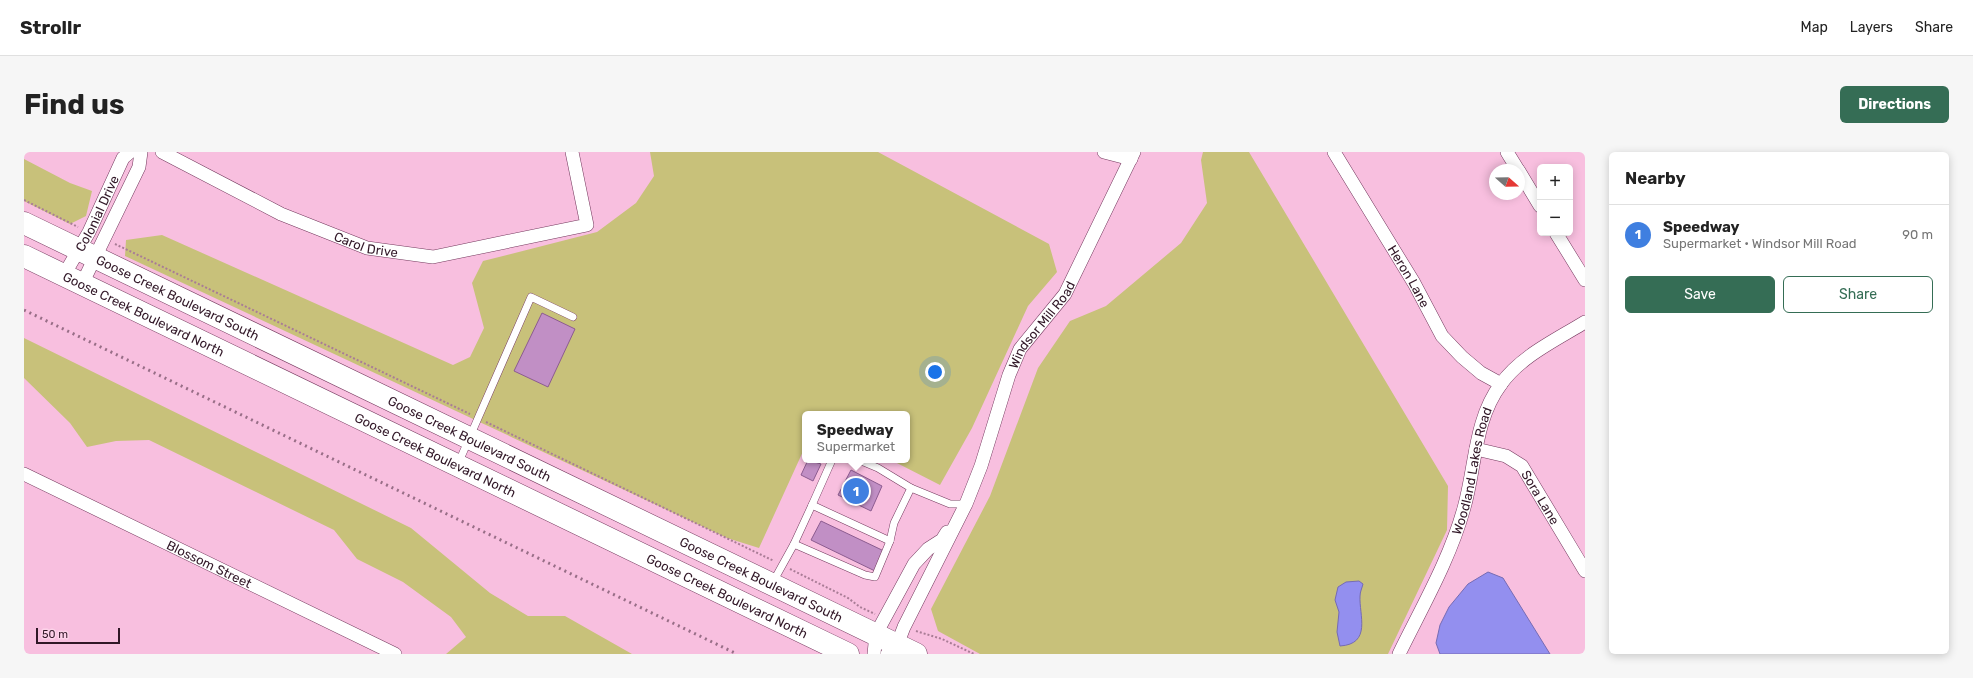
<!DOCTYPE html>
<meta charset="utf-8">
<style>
:root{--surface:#fff;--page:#f6f6f6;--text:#222;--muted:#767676;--line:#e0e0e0;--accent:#356d55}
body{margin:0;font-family:Rubik,sans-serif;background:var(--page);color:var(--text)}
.controls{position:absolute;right:12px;top:12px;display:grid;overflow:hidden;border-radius:6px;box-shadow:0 2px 10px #0003}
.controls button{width:36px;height:36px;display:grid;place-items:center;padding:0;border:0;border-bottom:1px solid var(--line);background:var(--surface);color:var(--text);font:20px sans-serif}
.compass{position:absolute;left:1465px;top:12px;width:36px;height:36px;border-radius:50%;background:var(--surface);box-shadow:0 2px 10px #0003;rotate:110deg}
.scale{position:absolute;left:12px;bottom:10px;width:84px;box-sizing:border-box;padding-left:4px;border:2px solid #311727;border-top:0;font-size:11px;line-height:14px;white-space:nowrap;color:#311727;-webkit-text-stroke:3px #fdd2e9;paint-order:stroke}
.you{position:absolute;left:911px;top:220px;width:14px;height:14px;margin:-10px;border:3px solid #fff;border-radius:50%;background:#1a73e8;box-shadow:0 0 0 6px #1a73e833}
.badge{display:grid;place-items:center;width:26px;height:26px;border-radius:50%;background:var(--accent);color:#fff;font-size:13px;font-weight:700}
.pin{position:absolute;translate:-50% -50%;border:2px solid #fff;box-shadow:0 1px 4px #0006}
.popup{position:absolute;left:778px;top:259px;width:108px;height:52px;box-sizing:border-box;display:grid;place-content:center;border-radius:6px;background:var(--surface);filter:drop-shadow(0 1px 3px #0005);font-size:13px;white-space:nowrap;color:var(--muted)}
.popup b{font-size:15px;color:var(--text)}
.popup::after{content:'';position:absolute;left:50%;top:100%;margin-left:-8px;border:8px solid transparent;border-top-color:var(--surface)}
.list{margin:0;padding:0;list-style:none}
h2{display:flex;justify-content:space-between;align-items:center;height:52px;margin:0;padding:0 16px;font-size:17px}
h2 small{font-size:13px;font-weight:400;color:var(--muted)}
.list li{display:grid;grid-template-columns:26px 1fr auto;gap:12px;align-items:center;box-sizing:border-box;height:60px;padding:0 16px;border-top:1px solid var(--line)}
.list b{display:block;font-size:15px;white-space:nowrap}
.list p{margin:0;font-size:13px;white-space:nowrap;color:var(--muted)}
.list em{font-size:13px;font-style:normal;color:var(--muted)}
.actions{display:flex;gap:8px;padding:12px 16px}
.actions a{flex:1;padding:9px 0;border:1px solid var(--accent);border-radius:6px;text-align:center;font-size:14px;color:var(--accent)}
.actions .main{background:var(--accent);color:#fff}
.map{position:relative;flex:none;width:1561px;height:502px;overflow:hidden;border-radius:6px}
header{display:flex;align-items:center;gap:24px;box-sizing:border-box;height:56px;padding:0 20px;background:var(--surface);border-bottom:1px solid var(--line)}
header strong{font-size:19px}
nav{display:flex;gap:22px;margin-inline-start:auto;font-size:14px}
.intro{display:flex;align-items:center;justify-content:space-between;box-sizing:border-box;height:96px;padding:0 24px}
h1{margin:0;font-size:28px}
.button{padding:10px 18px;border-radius:6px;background:var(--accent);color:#fff;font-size:14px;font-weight:700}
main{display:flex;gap:24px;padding:0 24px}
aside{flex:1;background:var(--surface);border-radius:6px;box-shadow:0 2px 10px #0003}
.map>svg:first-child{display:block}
</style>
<header>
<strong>Strollr</strong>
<nav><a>Map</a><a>Layers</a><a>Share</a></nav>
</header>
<div class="intro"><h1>Find us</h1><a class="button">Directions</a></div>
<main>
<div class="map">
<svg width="1561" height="502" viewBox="0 0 1561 502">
<rect width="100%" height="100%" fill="#f8bfdf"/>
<!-- green -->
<g fill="#c8c17a">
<polygon points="626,0 854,0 1025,92 1033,120 1004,154 948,276 916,333 867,308 883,308 883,262 781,262 781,295 735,396 703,386 101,104 102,88 138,83 429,213 446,205 460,176 448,131 459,109 573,80 612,51 630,24"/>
<polygon points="1179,0 1225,0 1424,334 1423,378 1364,502 956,502 914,479 907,457 966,344 1014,216 1046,169 1082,154 1157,91 1183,51 1177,8"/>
<polygon points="0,7 46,31 68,39 62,64 46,72 0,49"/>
<polygon points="0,186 387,376 466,441 504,464 541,464 608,502 422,502 442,485 427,465 379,430 333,407 310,378 125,288 92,289 63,295 46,271 0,226"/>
</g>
<!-- water -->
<g fill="#938fef" stroke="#766bb3">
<polygon points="1464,420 1479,426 1526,502 1416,502 1412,491 1416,473 1425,455 1444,432"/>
<path d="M1335 429 1339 432C1338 436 1336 440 1336 444 1335 463 1348 492 1316 494L1313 480 1315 460 1311 448 1314 435 1322 430Z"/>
</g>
<!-- building -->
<g fill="#c18fc5" stroke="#8c5c90">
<polygon points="518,161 551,177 524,235 490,219"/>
<polygon points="784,308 797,312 789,329 777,323"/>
<polygon points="827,318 858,334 847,359 814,343"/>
<polygon points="797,369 860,399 851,419 787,388"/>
</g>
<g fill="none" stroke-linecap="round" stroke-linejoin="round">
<!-- lane casing -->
<g stroke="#74395e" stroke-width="8">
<g id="lane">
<polyline points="835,308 854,316 887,336"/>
<polyline points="434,312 507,145 549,165"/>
<polyline points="788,353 808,308"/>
<polyline points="770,392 788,353 866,389"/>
<polyline points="749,430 770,392 841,423 851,425 866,389 870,371 887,336 926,352 942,352"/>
</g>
</g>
<!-- street casing -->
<g stroke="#74395e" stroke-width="14">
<g id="street">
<path id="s1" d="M138 0 257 62 343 96 409 105 563 73 548 0"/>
<polyline points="1080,0 1107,7"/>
<path id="s2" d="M1310 0 1390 131 1418 184 1438 205 1457 221 1477 232"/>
<polyline points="1483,0 1494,18"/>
<polyline points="1495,19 1516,54"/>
<polyline points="1532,81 1561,128"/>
<path id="s3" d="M40 123 65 80 99 6 106 0"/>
<polyline points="58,132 115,15 117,0"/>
<path id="s4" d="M1452 297 1482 304 1498 314 1561 419"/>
<path id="s5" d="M0 322 371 502"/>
<polyline points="850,502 852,482 890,412 904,397 918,388 923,380"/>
<path id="s6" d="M863 502 873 493 880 475 942 352 957 314 985 223 996 197 1041 142 1110 0"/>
<path id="s7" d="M1375 502C1398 455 1426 407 1440 356 1452 314 1450 268 1477 232 1497 204 1532 188 1561 170"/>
</g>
</g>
<!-- highway casing -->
<g stroke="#74395e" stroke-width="23">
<g id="highway">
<path id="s8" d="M0 71 892 502"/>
<path id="s9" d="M0 104 824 502"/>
</g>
</g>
<!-- path -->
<g stroke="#a97c96" stroke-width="2" stroke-dasharray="2 2" stroke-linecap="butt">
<polyline points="0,48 54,75"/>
<polyline points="91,92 446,262"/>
<polyline points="462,270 750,409"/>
<polyline points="766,417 824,446 836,455 851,462"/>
<polyline points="892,479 918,487 950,502"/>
</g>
<!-- lane -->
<use href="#lane" stroke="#fff" stroke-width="7"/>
<!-- street -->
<use href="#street" stroke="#fff" stroke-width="13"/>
<!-- highway -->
<use href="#highway" stroke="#fff" stroke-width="22"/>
<!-- rail -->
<polyline stroke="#986e87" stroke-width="3" stroke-dasharray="2 4" stroke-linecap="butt" points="0,158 713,502"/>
</g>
<g text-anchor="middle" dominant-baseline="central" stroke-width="3" stroke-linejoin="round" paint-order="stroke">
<!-- street labels -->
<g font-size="13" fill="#311727" stroke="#fdd2e9">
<text stroke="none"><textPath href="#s3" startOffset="70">Colonial Drive</textPath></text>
<text stroke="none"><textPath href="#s1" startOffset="225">Carol Drive</textPath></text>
<text stroke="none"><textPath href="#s2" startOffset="145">Heron Lane</textPath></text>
<text stroke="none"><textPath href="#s8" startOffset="171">Goose Creek Boulevard South</textPath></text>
<text stroke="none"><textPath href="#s9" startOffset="133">Goose Creek Boulevard North</textPath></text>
<text stroke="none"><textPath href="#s6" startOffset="367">Windsor Mill Road</textPath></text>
<text stroke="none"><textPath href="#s8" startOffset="495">Goose Creek Boulevard South</textPath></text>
<text stroke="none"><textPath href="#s9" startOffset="457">Goose Creek Boulevard North</textPath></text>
<text stroke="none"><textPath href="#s7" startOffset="198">Woodland Lakes Road</textPath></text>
<text stroke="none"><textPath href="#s4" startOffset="86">Sora Lane</textPath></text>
<text stroke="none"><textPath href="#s5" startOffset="206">Blossom Street</textPath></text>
<text stroke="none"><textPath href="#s8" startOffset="819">Goose Creek Boulevard South</textPath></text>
<text stroke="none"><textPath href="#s9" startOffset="781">Goose Creek Boulevard North</textPath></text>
</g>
</g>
</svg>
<div class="controls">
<button>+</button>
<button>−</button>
</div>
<svg class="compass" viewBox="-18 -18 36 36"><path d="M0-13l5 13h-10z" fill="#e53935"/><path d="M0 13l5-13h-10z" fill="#767676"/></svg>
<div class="scale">50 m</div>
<div class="you"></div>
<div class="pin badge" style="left:832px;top:339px;background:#3f7fe0">1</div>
<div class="popup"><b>Speedway</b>Supermarket</div>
</div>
<aside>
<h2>Nearby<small></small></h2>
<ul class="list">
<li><span class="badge" style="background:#3f7fe0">1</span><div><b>Speedway</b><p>Supermarket · Windsor Mill Road</p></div><em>90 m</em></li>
</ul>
<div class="actions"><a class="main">Save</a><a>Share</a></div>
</aside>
</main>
